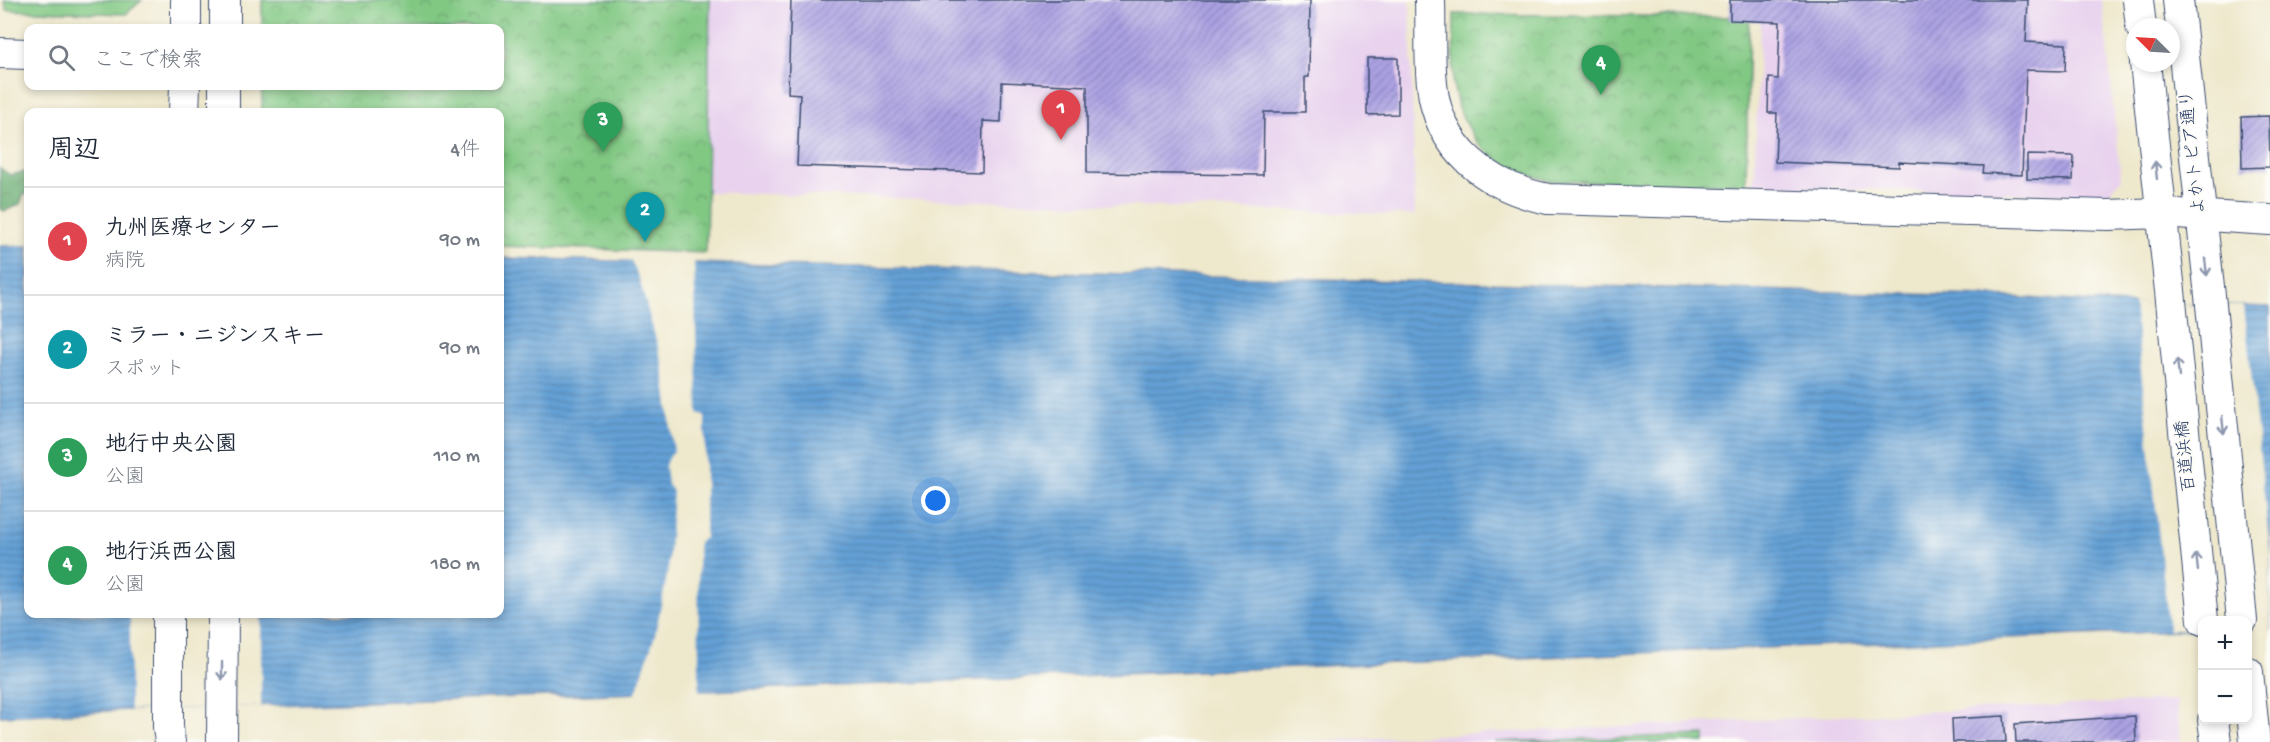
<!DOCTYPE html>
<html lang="ja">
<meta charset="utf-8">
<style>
:root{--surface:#fff;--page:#f2f2f3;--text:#1f2937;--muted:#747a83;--line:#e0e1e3;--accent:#111827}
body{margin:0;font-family:"Gochi Hand","Klee One",sans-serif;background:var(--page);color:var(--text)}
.controls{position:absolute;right:18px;bottom:18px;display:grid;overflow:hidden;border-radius:12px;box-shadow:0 3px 9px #0003}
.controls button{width:54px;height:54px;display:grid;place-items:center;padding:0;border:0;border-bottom:2px solid var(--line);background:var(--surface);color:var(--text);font:30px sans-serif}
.compass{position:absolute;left:2126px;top:18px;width:54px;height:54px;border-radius:50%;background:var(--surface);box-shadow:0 3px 9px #0003;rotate:294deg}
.you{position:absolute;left:936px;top:501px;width:21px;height:21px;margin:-15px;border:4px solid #fff;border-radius:50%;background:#1a73e8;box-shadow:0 0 0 9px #1a73e833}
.badge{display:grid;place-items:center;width:39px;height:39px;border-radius:50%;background:var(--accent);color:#fff;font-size:20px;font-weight:700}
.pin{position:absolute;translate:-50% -50px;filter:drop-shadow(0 2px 3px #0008)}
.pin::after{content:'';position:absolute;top:32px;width:21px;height:18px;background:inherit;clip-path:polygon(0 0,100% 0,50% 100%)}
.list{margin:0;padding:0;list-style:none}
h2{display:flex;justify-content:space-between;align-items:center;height:78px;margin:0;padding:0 24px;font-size:26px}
h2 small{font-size:20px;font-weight:400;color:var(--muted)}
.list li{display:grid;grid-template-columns:39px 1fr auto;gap:18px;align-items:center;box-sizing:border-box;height:108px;padding:0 24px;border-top:2px solid var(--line)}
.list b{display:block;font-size:22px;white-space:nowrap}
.list p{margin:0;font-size:20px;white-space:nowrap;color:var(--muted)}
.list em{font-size:20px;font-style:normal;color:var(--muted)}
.icon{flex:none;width:33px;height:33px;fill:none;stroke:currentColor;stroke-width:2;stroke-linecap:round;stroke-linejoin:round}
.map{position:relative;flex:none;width:2270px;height:742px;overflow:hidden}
.search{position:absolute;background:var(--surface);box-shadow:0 3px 9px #0003;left:24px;top:24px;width:480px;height:66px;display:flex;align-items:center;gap:15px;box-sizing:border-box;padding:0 21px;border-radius:12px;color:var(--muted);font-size:22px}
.panel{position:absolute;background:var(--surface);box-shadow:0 3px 9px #0003;left:24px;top:108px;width:480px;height:510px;border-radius:12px}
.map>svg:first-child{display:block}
</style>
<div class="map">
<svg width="2270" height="742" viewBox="0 0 2270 742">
<defs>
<pattern id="forest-crowns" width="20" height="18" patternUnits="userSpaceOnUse" patternTransform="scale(1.5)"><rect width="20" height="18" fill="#68ac71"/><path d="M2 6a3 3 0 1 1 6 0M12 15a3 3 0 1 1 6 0" fill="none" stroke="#558c60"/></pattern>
<pattern id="park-crowns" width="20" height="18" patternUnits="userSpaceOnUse" patternTransform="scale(1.5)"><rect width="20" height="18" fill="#81c883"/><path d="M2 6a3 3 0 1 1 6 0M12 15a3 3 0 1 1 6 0" fill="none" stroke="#69a36e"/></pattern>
<pattern id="water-rules" width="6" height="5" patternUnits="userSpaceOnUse" patternTransform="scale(1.5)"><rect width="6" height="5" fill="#64a0d5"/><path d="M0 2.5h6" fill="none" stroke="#5283b0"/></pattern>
<pattern id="building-hatch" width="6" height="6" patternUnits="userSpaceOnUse" patternTransform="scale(1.5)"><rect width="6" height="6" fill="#aca2e3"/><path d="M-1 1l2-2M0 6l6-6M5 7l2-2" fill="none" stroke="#8b84bb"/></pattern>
</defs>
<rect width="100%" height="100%" fill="#fdfcf7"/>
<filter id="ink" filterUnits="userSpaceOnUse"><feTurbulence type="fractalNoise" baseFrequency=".0167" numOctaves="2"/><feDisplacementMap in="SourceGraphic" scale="12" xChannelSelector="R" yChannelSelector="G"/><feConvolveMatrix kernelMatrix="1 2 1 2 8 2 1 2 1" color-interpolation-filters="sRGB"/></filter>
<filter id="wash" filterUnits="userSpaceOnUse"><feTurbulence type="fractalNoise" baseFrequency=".008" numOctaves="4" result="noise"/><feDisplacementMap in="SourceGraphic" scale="24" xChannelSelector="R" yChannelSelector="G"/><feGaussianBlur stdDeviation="1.35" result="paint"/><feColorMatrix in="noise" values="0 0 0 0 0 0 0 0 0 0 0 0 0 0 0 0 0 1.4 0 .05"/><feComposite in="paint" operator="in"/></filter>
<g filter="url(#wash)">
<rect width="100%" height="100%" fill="#eee8cc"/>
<!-- built -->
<g fill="#e8d2ee">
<polygon points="710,0 1410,0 1415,215 707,192"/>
<polygon points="1761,0 2102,0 2121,179 2106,196 1754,186"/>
<polygon points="2176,700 2181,742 1295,742"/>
</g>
<!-- grass -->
<g fill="#81c883" stroke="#4e7c70" stroke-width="1.5">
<polygon points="4,0 142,0 126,14 7,10"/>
<polygon points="1705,735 1705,742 1494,742"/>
</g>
<!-- forest -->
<polygon fill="url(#forest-crowns)" stroke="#426e68" stroke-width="1.5" points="0,168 10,175 25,172 28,173 28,195 24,194 20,204 5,211 0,209"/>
<!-- park -->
<g fill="url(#park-crowns)" stroke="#4e7c70" stroke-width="1.5">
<polygon points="262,0 710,0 706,253 500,246 500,112 262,112 262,86 500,86 500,28 262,28"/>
<polygon points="1454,14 1749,17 1746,185 1550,181 1514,170 1494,158 1477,143 1458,108 1453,83"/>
</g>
<!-- water -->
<polygon fill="url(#water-rules)" stroke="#40689a" stroke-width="1.5" points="0,246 28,246 28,614 500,614 500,258 1990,296 2145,305 2211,305 2270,307 2270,629 2248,620 2202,620 2202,630 734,690 151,709 0,716"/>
<!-- pier -->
<g fill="#eee8cc">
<polygon points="630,258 694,259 698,413 705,417 705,538 698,542 699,694 635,696 655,635 668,571 673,491 667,483 665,466 667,460 674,451 663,365 639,278"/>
<polygon points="2134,304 2244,306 2270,551 2270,629 2248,629 2248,620 2202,620 2202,630 2169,630"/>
<polygon points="130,614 261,614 261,706 130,710"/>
</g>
<g id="blocks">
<!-- building -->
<g fill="url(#building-hatch)">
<polygon points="791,0 1310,0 1309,77 1305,77 1305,112 1264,112 1263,175 1087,173 1087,86 1002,82 1001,122 983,121 982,172 797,166 800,94 788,93"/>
<polygon points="1730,0 2028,0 2026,42 2066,44 2065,71 2026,70 2022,175 1983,173 1984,166 1899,162 1899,167 1775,162 1777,113 1768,113 1769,78 1778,79 1780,22 1730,20"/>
<polygon points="1367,58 1398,58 1398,114 1367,115"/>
<polygon points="2269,116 2270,167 2242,168 2241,117"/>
<polygon points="2027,155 2074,156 2073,180 2027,179"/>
<polygon points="2004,716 2006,742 1953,742 1952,719"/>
<polygon points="2135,716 2136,742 2016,742 2015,724"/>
</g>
</g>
</g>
<g filter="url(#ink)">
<use href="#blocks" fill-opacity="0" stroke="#3b4b6e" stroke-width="1.5"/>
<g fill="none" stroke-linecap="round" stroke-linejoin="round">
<!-- minor casing -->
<g stroke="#3b4b6e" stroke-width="32">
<g id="minor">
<path d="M1430 0C1431 28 1429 56 1432 84 1438 149 1488 187 1548 199L2108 215 2161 213 2270 220"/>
<polyline points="2138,0 2141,27"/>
<polyline points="2178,0 2211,305 2242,620"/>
<polyline points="186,28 186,0"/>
<polyline points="225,28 225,0"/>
<polyline points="0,53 28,54"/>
<polyline points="2145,63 2170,291 2203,620"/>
<polyline points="184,112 185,86"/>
<polyline points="224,112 224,86"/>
<polyline points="168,614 168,727 170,742"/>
<polyline points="2248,672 2255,742"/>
<polyline points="2213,720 2216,742"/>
<polyline points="222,742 223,614"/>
</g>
</g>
<!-- minor -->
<use href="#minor" stroke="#fff" stroke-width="30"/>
</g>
<!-- one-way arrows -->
<defs><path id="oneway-shaft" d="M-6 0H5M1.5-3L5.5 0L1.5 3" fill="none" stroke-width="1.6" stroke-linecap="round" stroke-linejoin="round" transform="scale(1.5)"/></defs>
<g stroke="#8d97ae">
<use href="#oneway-shaft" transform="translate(2156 170) rotate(-96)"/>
<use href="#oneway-shaft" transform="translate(2206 267) rotate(83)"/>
<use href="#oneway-shaft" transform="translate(2178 368) rotate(-96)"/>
<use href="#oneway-shaft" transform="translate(2223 425) rotate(84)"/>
<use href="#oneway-shaft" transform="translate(2197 562) rotate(-96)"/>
<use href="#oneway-shaft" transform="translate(222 671) rotate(90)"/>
</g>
</g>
<g text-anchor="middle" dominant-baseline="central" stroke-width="4.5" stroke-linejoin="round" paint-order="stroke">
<!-- street labels -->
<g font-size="18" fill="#1b2f5e" stroke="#fdfcf7">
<text transform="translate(2194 152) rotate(-96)">よかトピア通り</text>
<text transform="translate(2187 456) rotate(-96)">百道浜橋</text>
</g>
</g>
</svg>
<div class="controls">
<button>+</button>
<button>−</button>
</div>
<svg class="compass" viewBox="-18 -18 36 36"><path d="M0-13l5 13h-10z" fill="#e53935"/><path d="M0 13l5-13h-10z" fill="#747a83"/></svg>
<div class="you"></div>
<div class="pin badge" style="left:1061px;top:140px;background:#e0444e">1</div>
<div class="pin badge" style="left:645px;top:242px;background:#0f9aa8">2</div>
<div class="pin badge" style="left:603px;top:152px;background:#2e9e5b">3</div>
<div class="pin badge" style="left:1601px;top:95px;background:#2e9e5b">4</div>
<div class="search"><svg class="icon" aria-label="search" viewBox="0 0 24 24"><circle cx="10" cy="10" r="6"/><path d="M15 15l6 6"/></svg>ここで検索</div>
<section class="panel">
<h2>周辺<small>4件</small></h2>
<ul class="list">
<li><span class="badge" style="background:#e0444e">1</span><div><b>九州医療センター</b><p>病院</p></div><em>90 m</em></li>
<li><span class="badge" style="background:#0f9aa8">2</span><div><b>ミラー・ニジンスキー</b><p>スポット</p></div><em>90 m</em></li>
<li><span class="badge" style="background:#2e9e5b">3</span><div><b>地行中央公園</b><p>公園</p></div><em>110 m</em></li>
<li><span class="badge" style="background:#2e9e5b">4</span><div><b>地行浜西公園</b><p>公園</p></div><em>180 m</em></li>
</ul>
</section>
</div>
